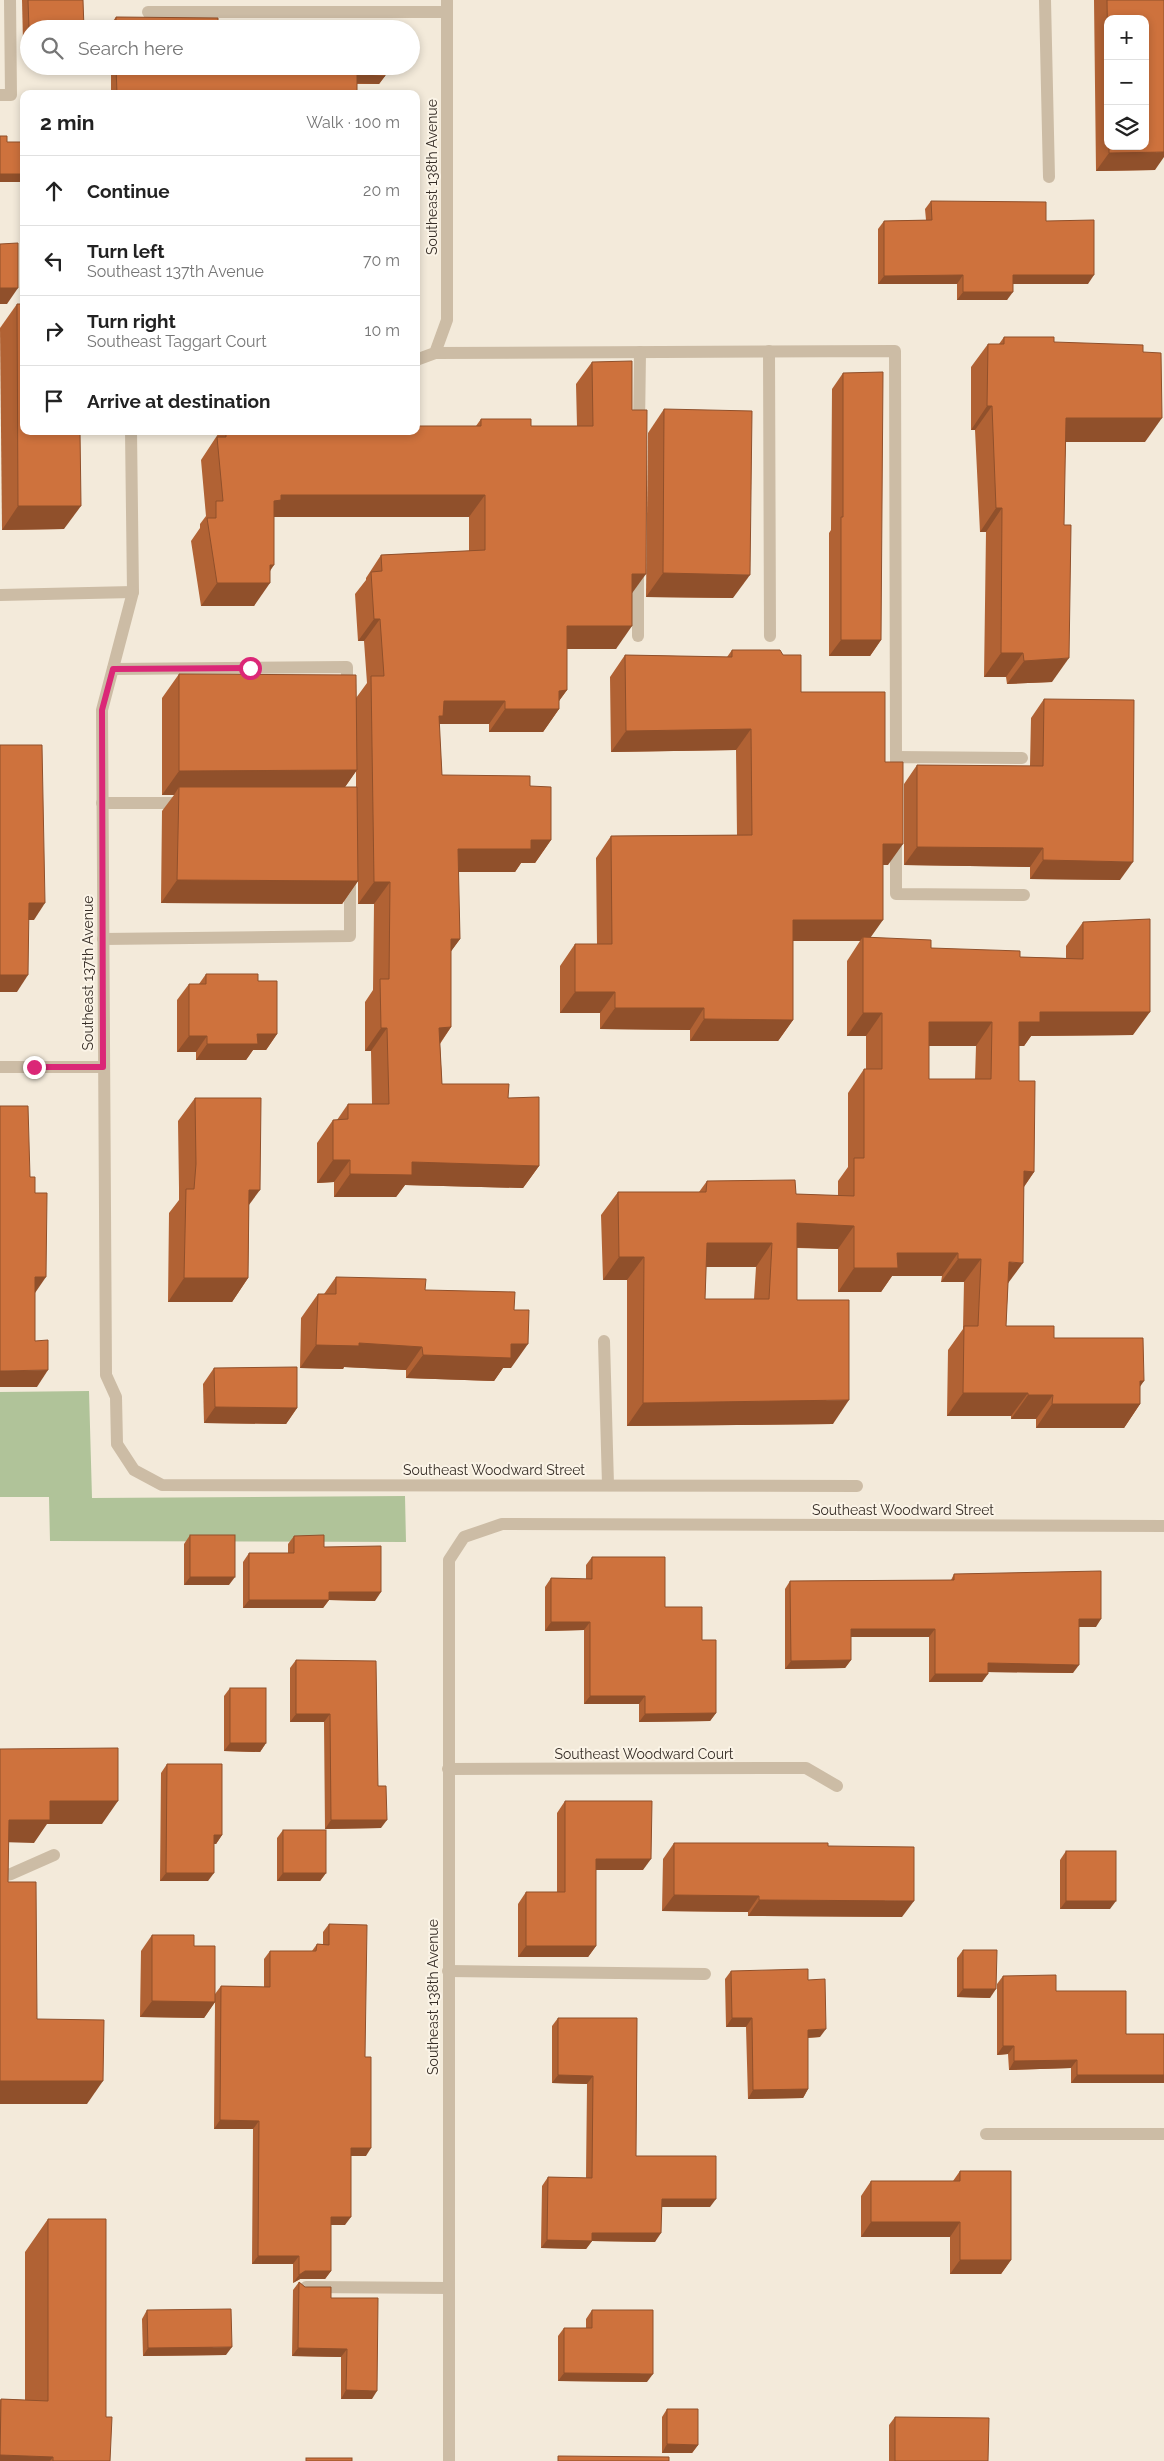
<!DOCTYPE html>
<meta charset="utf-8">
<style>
:root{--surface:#fff;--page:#f2f2f2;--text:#222;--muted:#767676;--line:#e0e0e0}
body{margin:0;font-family:Raleway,sans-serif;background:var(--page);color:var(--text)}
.controls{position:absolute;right:15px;top:15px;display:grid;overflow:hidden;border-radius:10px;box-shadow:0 2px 8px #0003}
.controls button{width:45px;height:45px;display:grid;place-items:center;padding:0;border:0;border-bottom:1px solid var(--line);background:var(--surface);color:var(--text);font:25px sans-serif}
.stop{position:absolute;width:15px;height:15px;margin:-11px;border:4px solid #db2777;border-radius:50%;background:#fff}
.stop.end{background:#db2777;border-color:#fff;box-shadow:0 1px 5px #0008}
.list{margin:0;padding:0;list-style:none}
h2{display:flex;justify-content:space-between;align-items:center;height:65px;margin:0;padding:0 20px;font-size:21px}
h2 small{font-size:16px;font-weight:400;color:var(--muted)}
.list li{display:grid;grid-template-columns:32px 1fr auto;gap:15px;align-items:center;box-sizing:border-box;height:70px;padding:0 20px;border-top:1px solid var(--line)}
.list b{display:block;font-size:19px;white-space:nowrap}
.list p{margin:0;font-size:16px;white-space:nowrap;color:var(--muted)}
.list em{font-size:16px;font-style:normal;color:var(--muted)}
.icon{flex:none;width:28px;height:28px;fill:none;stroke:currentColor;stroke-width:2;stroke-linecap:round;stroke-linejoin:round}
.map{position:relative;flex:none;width:1164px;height:2461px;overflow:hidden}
.search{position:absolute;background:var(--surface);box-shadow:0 2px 8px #0003;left:20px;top:20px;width:400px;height:55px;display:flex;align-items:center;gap:12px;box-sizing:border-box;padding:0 18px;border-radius:28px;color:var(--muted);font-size:19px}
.panel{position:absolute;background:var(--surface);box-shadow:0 2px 8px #0003;left:20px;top:90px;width:400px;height:345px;border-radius:10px}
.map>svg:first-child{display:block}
</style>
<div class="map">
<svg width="1164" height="2461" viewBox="0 0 1164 2461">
<rect width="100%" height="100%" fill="#f3eada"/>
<!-- green -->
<polygon fill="#b0c399" points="89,1391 92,1498 405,1496 406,1542 50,1541 49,1497 0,1497 0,1392"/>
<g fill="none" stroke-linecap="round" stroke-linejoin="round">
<!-- lane -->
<g stroke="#ccbca5" stroke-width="12">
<polyline points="1045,0 1049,177"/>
<polyline points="148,12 447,12"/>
<polyline points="0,95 11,95 10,0"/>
<polyline points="769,351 770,636"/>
<polyline points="435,353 895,351 896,757"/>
<polyline points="639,427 640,352"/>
<polyline points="638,636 638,570"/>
<polyline points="113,669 347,667 347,690"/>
<polyline points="896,764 896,757 1022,758"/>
<polyline points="102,803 185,803"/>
<polyline points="896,837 896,894 1024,895"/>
<polyline points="103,939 350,936 350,875"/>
<polyline points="604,1341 608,1485"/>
<polyline points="0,1876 11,1874 54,1855"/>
<polyline points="448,1971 705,1974"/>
<polyline points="986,2134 1164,2134"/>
<polyline points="306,2287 449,2288"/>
</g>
<!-- street -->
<g stroke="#ccbca5" stroke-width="12">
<polyline points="416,360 435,353 447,320 447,0"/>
<polyline points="131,431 133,592 102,710 106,1375 116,1397 117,1444 134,1470 162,1485 857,1486"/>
<polyline points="0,595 133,592"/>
<polyline points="0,1067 103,1067"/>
<polyline points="448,1769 806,1768 837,1786"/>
<polyline points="449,2461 449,1560 464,1537 502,1524 1164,1526"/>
</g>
</g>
<!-- wall -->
<g fill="#b16234" fill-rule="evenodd">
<polygon points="22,0 83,0 29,42 23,42"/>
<path d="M1094 0H1164L1155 170 1096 171ZM1108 19 1145 146H1108Z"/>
<polygon points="116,17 218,29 110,29 110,25"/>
<polygon points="111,66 385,66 385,76 379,84 357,84 357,94 111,94"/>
<polygon points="931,201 1046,221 1088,284 1013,284 1007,300 957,300 957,284 878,284 878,229 884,221 926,220 925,209"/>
<polygon points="17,304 64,529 2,530 0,328"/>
<polygon points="1004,337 1054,342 1145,442 1066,442 1052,682 1007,684 1006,677 984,677 986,532 980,532 975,430 971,430 971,367 988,344 999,344"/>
<path d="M592 362 632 594 616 649H567V690L559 701V709L543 732H489V724H439L442 775 530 786 551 840 535 863H521L515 872H458L460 939 451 951V1027L440 1044 442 1084 508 1098 539 1166 523 1188 405 1185 396 1197H334V1182L317 1183V1143L333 1120H337L348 1104H372L371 1051H365V1002L373 990 374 904H358V881L342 904 161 903 162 811 174 795H162V698L179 674 356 698 367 683 364 641H358L355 594 366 580V578L381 555 469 551V517H274L270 572 254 606H201L191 541 200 528V524L206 516 201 460 220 431H416L476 426 481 419 531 426H577L576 384ZM356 771V787H345Z"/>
<polygon points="843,373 881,640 870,656 829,656 829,533 831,530 832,389"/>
<polygon points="664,409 733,598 646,597 648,433"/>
<path d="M732 650 783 655 801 692 885 762 888 865H883L870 937 931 948 1020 957 1066 958V946L1083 922 1133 1035 1031 1036 1024 1046H1019V1081L1034 1172 1024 1187 1008 1284 1006 1326 1054 1338 1140 1387V1404L1124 1428H1036V1419H1011V1416H947L948 1350 963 1329 964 1282H941L942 1276H892L881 1292H838V1249L797 1248V1300L833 1424 627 1426V1280H603L601 1215 618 1192H699L707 1181 796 1194 838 1196V1181L848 1167V1093L864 1069H866V1036H847V961L860 941H793V1020L778 1041H690V1030L600 1029V1013H560V966L575 944H597L596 858 611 836 737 835 736 750 611 752 610 677 625 655 727 657ZM929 1046H976L975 1079H929ZM706 1267H756L754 1299H705Z"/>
<polygon points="1044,699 1120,880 1030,879 1030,867 904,865 904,784 917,765 1030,766 1031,718"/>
<polygon points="206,974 258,981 277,1034 266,1050 253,1050 246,1060 196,1060 196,1052 177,1052 177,1000 189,984 199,984"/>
<polygon points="195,1098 249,1205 248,1278 232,1302 168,1302 169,1213 179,1200 179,1188 178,1121"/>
<polygon points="336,1277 425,1290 511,1368 503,1368 494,1381 406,1378 406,1370 344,1367 343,1369 300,1368 301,1318 318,1294 324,1294"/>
<polygon points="214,1368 297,1408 286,1424 204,1423 203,1384"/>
<polygon points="190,1535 229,1585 184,1585 184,1544"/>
<polygon points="294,1536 324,1547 375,1601 329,1600 323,1608 243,1608 243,1562 249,1553 288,1553 288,1544"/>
<polygon points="592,1557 665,1607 702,1640 716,1713 710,1721 639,1722 639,1704 584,1704 584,1630 545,1631 545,1587 551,1578 586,1579 586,1565"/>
<polygon points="954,1574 1096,1627 1079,1627 1073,1673 988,1672 982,1682 929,1682 929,1637 851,1637 851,1660 845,1668 785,1669 785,1589 790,1581 951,1580"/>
<polygon points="296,1660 378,1786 381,1828 325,1829 324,1722 290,1722 290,1668"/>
<polygon points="230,1688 266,1743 260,1752 224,1751 224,1696"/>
<polygon points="167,1764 222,1835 216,1844 214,1844 208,1881 160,1881 161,1773"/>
<polygon points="565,1801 643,1870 596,1870 596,1946 588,1957 518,1957 518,1904 526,1892 557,1892 557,1813"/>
<polygon points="283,1830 326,1873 320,1881 277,1881 277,1838"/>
<polygon points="674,1843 828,1846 902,1917 748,1916 748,1912 662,1911 663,1859"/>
<polygon points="1066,1851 1110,1909 1060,1909 1060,1860"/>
<polygon points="329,1924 365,2057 366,2156 351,2156 345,2225 331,2225 331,2271 325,2279 300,2279 293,2283 293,2264 252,2264 253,2129 214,2129 215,2002 204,2018 140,2017 141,1951 152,1935 194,1946 215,1994 221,1986 264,1987 264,1959 270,1951 312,1951 317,1944 323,1944 323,1932"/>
<polygon points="963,1950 990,1998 957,1997 957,1958"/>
<polygon points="731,1971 808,1980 820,2037 808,2038 808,2089 803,2098 748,2099 746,2027 726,2027 725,1979"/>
<polygon points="1003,1976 1056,1991 1126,2034 1164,2083 1071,2083 1071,2068 1009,2070 1008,2054 997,2055 997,1984"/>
<polygon points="558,2018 637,2018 636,2156 710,2207 662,2207 655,2242 592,2241 586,2249 541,2248 542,2186 548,2177 586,2178 587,2084 552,2083 552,2026"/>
<polygon points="960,2171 1011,2260 1001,2274 950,2274 950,2237 861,2237 861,2196 871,2181 953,2181"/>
<polygon points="48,2219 106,2417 110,2461 0,2461 0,2400 1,2399 25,2400 25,2252"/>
<polygon points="299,2282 305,2287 331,2298 372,2399 341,2399 341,2357 292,2356 293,2290"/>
<polygon points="147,2310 226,2355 143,2356 142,2319"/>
<polygon points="592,2310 647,2382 558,2381 558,2336 564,2328 586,2328 586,2319"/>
<polygon points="667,2409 698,2445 692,2453 662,2453 662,2417"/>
<polygon points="895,2417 988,2461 889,2461 889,2425"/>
</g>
<!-- shaded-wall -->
<g fill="#90502b">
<polygon points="29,34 29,42 23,42"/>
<polygon points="357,75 385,76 379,84 351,83"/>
<polygon points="1164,152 1164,157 1155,170 1096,171 1109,153"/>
<rect x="0" y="174" width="24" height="8"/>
<polygon points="963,275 957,284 878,284 884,276"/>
<polygon points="1013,275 1094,275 1088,284 1007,284"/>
<polygon points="0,288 18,288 7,304 0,304"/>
<polygon points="963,292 1013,292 1007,300 957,300"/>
<polygon points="987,406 992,406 975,430 971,430"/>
<polygon points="1066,418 1162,418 1145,442 1050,442"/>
<polygon points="281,495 485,495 469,517 269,517 274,501"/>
<polygon points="18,506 81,506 64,529 2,530"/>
<polygon points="996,508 1002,508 986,532 980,532"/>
<polygon points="270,565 274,565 262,583 270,583 254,606 201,606 217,583"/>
<polygon points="663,573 750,575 733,598 646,597"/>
<polygon points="632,574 646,574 630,596"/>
<polygon points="374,619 380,619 364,641 358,641"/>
<polygon points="567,626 632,626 616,649 551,649"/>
<polygon points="841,640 881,640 870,656 829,656"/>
<polygon points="1001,653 1023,653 1006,677 984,677"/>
<polygon points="1069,658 1052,682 1007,684 1024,661"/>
<polygon points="567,690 553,709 559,709 543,732 489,732 505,709 559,691"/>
<polygon points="444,701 505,701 489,724 438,724 423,739"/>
<polygon points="751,729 736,750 611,752 626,731"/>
<polygon points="357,770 340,794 179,787 174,795 162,795 179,771"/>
<polygon points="531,840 551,840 535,863 521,863 515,872 442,872 458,849"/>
<polygon points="883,844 903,844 888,865 868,865"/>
<polygon points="917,847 1043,848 1030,867 904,865"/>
<polygon points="1043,860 1133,862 1120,880 1030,879"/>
<polygon points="177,880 358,881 342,904 161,903"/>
<polygon points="374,882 390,882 374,904 358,904"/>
<polygon points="29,903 45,903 34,920 17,920"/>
<polygon points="793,920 883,920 868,941 863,937 860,941 778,941"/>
<polygon points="451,939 460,939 444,961"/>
<polygon points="0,975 28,975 17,992 0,992"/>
<polygon points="575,992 615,992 600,1013 560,1013"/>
<polygon points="615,1008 704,1008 690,1030 600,1029"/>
<polygon points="1040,1012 1150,1012 1133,1035 1031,1036 1024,1046 1003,1046 1019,1022"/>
<polygon points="863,1013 882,1013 866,1036 847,1036"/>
<polygon points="704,1019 793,1020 778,1041 690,1041"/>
<polygon points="929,1022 992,1022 976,1046 913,1046"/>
<polygon points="451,1027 435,1050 439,1028"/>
<polygon points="381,1028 387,1028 371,1051 365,1051"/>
<polygon points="257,1034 277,1034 266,1050 253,1050 246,1060 196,1060 207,1044"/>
<polygon points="189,1036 207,1036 196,1052 177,1052"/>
<polygon points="333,1160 350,1160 334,1182 317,1183"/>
<polygon points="412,1162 539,1166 523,1188 405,1185 396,1197 334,1197 350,1174"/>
<polygon points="1024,1171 1034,1172 1018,1195"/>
<polygon points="249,1190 260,1190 243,1213"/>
<polygon points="797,1223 854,1226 838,1249 781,1247"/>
<polygon points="707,1243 772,1243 756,1267 691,1267"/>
<polygon points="897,1253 958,1253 942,1276 892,1276 881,1292 838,1292 854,1268"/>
<polygon points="619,1257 644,1257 627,1280 603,1280"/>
<polygon points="958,1259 981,1259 964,1282 941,1282"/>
<polygon points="1009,1262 1023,1263 1006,1286"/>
<polygon points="35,1277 46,1277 35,1293"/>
<polygon points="184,1278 248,1278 232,1302 168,1302"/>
<polygon points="359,1343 422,1347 406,1370 344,1367 343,1369 300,1368 316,1345"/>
<polygon points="511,1344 528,1344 511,1368 503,1368 494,1381 406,1378 423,1355"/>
<polygon points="48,1370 37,1387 0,1387 0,1371"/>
<polygon points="1140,1381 1144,1381 1128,1404 1140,1404 1124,1428 1036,1428 1052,1404"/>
<polygon points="963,1393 1028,1393 1011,1416 947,1416"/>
<polygon points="1028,1395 1053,1395 1036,1419 1011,1419"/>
<polygon points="849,1400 833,1424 627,1426 643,1403"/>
<polygon points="215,1407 297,1408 286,1424 204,1423"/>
<polygon points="190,1577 235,1577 229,1585 184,1585"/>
<polygon points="329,1592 381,1592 375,1601 329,1600 323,1608 243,1608 249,1600"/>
<polygon points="1079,1619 1101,1619 1096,1627 1073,1627"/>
<polygon points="551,1622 590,1622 584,1630 545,1631"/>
<polygon points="851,1629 935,1629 929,1637 845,1637"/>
<polygon points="851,1660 845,1668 785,1669 791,1661"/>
<polygon points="988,1663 1079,1665 1073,1673 982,1672"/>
<polygon points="935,1674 988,1674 982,1682 929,1682"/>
<polygon points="590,1696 645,1696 639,1704 584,1704"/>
<polygon points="716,1713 710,1721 639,1722 645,1714"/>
<polygon points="296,1714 330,1714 324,1722 290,1722"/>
<polygon points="230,1743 266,1743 260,1752 224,1751"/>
<polygon points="50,1801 118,1801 102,1824 47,1824 34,1843 0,1842 9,1820"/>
<polygon points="331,1820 387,1820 381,1828 325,1829"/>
<polygon points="214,1835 222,1835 216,1844 208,1844"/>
<polygon points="596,1859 651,1859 643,1870 588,1870"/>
<polygon points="166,1873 214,1873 208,1881 160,1881"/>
<polygon points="283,1873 326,1873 320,1881 277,1881"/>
<polygon points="674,1895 759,1896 748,1912 662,1911"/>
<polygon points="759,1900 914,1901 902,1917 748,1916"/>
<polygon points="1066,1901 1116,1901 1110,1909 1060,1909"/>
<polygon points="526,1946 596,1946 588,1957 518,1957"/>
<polygon points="963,1989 996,1989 990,1998 957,1997"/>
<polygon points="152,2001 215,2002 204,2018 140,2017"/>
<polygon points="732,2018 752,2018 746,2027 726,2027"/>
<polygon points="826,2029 820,2037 802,2038 808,2030"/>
<polygon points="1003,2046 1014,2046 1008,2054 997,2055"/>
<polygon points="1077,2060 1071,2068 1009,2070 1014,2061"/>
<polygon points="558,2075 593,2076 587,2084 552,2083"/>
<polygon points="1077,2075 1164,2075 1164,2083 1071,2083"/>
<polygon points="0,2081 103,2081 87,2104 0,2104"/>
<polygon points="808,2089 803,2098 748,2099 753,2090"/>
<polygon points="220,2120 259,2121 253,2129 214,2129"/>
<polygon points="351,2148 371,2148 366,2156 345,2156"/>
<polygon points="662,2199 716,2199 710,2207 656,2207"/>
<polygon points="331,2217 351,2217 345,2225 325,2225"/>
<polygon points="871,2222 960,2222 950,2237 861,2237"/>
<polygon points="592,2233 661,2233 655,2242 592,2241 586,2249 541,2248 547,2240"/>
<polygon points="258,2256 299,2256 293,2264 252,2264"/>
<polygon points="960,2260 1011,2260 1001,2274 950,2274"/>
<polygon points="305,2271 331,2271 325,2279 300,2279 293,2283 299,2275"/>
<polygon points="232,2347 226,2355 143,2356 148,2348"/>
<polygon points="298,2348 347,2349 341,2357 292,2356"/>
<polygon points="564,2373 653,2374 647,2382 558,2381"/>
<polygon points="346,2390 377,2391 372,2399 341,2399"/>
<polygon points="667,2444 698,2445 692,2453 662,2453"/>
<polygon points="0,2455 53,2457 50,2461 0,2461"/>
</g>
<!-- building -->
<g fill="#ce723d" stroke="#90502b" fill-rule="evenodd">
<polygon points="28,0 83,0 84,29 29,29"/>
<polygon points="1107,0 1164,0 1164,152 1109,153 1109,146 1145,146 1145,19 1108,19 1108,68"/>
<polygon points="116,17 218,18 218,29 116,29"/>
<polygon points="116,66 385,66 385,76 357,75 357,94 117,94"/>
<polygon points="0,136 7,136 7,142 24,142 24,174 0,174"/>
<polygon points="931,201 1046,202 1046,221 1094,220 1094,275 1013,275 1013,292 963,292 963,275 884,276 884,221 932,220"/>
<polygon points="18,243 18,288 0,288 0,244"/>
<polygon points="17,304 24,304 24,431 80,431 81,506 18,506"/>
<polygon points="1004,337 1054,337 1054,342 1143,345 1143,352 1161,353 1162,418 1066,418 1064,525 1071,525 1069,658 1024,661 1023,653 1001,653 1002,508 996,508 992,406 987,406 988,344 1004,344"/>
<polygon points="632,361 632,410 647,410 646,574 632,574 632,626 567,626 567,690 559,691 559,709 505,709 505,701 444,701 443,716 439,716 442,775 530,776 530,786 551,787 551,840 531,840 531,849 458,849 460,939 451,939 451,1027 439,1028 442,1084 509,1084 508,1098 539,1097 539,1166 412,1162 412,1175 350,1174 350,1160 333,1160 333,1120 348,1119 348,1104 389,1104 387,1028 381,1028 380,979 389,979 390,882 374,882 371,676 384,676 380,619 374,619 371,572 382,571 381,555 485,550 485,495 281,495 281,500 274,501 274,565 270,565 270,583 217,583 207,518 216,518 216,501 223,501 217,437 226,437 226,431 416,431 416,426 481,426 481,419 531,419 531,426 593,426 592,362"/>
<polygon points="883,372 881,640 841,640 841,517 843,517 843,373"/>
<polygon points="664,409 752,411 750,575 663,573"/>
<polygon points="732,650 780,650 783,655 801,655 801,692 885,692 885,762 903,762 903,844 883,844 883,920 793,920 793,1020 704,1019 704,1008 615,1008 615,992 575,992 575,944 612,944 611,836 752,835 751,729 626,731 625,655 732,657"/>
<polygon points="179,674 356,675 357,770 179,771"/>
<polygon points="1044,699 1134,700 1133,862 1043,860 1043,848 917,847 917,765 1043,766"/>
<polygon points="0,745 42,745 45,903 29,903 28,975 0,975"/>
<polygon points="179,787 357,787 358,881 177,880"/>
<path d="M1150 919V1012H1040V1022H1019V1081H1035L1034 1172 1024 1171 1023 1263 1009 1262 1006 1326H1054V1338H1143L1144 1381H1140V1404H1052L1053 1395H1028V1393H963L964 1326H978L981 1259H958V1253H897L898 1268H854V1226L797 1223V1300H849V1400L643 1403 644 1257H619L618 1192H706L707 1181 795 1180 796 1194 854 1196V1158H864V1069H882V1013H863V937L931 940V948L1020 951V957L1083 959V922ZM929 1022H992L991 1079H929ZM707 1243H772L769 1299H705Z"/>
<polygon points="206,974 258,974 258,981 277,981 277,1034 257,1034 258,1044 207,1044 207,1036 189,1036 189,984 206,984"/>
<polygon points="195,1098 261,1098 260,1190 249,1190 248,1278 184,1278 186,1189 194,1189 196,1164"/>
<polygon points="0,1106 28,1106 30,1177 35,1177 35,1193 47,1193 46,1277 35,1277 35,1341 48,1340 48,1370 0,1371"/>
<polygon points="336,1277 426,1279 425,1290 515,1292 514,1310 529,1310 528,1344 511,1344 511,1358 423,1355 422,1347 359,1343 359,1346 316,1345 318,1294 336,1294"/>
<polygon points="297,1367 297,1408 215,1407 214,1368"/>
<rect x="190" y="1535" width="45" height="42"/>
<polygon points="324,1535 324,1547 381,1546 381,1592 329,1592 329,1600 249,1600 249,1553 294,1553 294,1536"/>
<polygon points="592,1557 665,1557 665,1607 702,1607 702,1640 716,1640 716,1713 645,1714 645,1696 590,1696 590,1622 551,1622 551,1578 592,1579"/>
<polygon points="1101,1571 1101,1619 1079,1619 1079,1665 988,1663 988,1674 935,1674 935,1629 851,1629 851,1660 791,1661 790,1581 954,1580 954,1574"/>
<polygon points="296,1660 376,1661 378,1786 386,1786 387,1820 331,1820 330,1714 296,1714"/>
<rect x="230" y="1688" width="36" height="55"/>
<polygon points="118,1748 118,1801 50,1801 50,1820 9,1820 8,1882 36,1882 37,2019 104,2020 103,2081 0,2081 0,1749"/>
<polygon points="167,1764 222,1764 222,1835 214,1835 214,1873 166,1873"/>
<polygon points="565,1801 652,1801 651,1859 596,1859 596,1946 526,1946 526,1892 565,1892"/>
<rect x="283" y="1830" width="43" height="43"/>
<polygon points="674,1843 828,1843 828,1846 914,1847 914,1901 759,1900 759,1896 674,1895"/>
<rect x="1066" y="1851" width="50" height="50"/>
<polygon points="329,1924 367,1925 365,2057 371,2057 371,2148 351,2148 351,2217 331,2217 331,2271 305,2271 299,2275 299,2256 258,2256 259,2121 220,2120 221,1986 270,1987 270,1951 316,1951 317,1944 329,1945"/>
<polygon points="152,1935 194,1935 194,1946 215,1946 215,2002 152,2001"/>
<polygon points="963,1950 997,1950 996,1989 963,1989"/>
<polygon points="808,1969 808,1980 825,1979 826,2029 808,2030 808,2089 753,2090 752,2018 732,2018 731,1971"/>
<polygon points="1056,1975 1056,1991 1126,1991 1126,2034 1164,2034 1164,2075 1077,2075 1077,2060 1014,2061 1014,2046 1003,2046 1003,1976"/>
<polygon points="558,2018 637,2018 636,2156 716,2156 716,2199 662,2199 661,2233 592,2233 592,2241 547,2240 548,2177 592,2178 593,2076 558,2075"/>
<polygon points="960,2171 1011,2171 1011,2260 960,2260 960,2222 871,2222 871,2181 960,2181"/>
<polygon points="48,2219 106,2219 106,2417 112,2417 110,2461 53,2461 53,2457 0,2455 1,2399 48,2401"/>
<polygon points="299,2282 305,2287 331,2287 331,2298 378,2298 377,2391 346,2390 347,2349 298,2348"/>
<polygon points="231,2309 232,2347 148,2348 147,2310"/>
<polygon points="592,2310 653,2310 653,2374 564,2373 564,2328 592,2328"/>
<polygon points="667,2409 698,2409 698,2445 667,2444"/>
<polygon points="895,2417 989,2418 988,2461 895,2461"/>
<polygon points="558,2456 669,2457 669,2461 558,2461"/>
<rect x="306" y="2458" width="46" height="3"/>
</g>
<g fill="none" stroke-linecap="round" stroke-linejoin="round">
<!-- route -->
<polyline stroke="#db2777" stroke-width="6" points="34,1067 103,1067 102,710 113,669 250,668"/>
</g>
<g text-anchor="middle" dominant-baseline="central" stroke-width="4" stroke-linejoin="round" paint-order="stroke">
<!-- street labels -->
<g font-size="14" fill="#372e27" stroke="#fbf4e7">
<text transform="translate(432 177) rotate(-90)">Southeast 138th Avenue</text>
<text transform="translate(88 973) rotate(-90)">Southeast 137th Avenue</text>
<text x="494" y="1470">Southeast Woodward Street</text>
<text x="903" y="1510">Southeast Woodward Street</text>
<text x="644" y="1754">Southeast Woodward Court</text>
<text transform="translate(433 1997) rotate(-90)">Southeast 138th Avenue</text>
</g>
</g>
</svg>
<div class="controls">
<button>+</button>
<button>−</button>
<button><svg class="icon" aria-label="layers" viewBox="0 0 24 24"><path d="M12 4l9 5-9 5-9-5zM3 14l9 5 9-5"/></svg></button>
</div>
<div class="stop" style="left:250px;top:668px"></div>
<div class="stop end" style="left:34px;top:1067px"></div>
<div class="search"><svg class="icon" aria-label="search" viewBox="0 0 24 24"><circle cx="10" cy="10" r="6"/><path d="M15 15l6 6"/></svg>Search here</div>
<section class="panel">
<h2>2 min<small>Walk · 100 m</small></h2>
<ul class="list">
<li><svg class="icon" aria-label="ahead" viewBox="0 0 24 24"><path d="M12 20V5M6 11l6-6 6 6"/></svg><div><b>Continue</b></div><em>20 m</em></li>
<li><svg class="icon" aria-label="left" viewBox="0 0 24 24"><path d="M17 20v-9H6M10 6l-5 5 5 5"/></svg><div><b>Turn left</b><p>Southeast 137th Avenue</p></div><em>70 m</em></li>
<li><svg class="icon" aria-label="right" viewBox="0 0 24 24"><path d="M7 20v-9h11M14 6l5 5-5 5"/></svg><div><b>Turn right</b><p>Southeast Taggart Court</p></div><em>10 m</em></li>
<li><svg class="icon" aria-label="arrive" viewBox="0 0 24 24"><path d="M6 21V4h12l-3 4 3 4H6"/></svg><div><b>Arrive at destination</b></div></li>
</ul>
</section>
</div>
